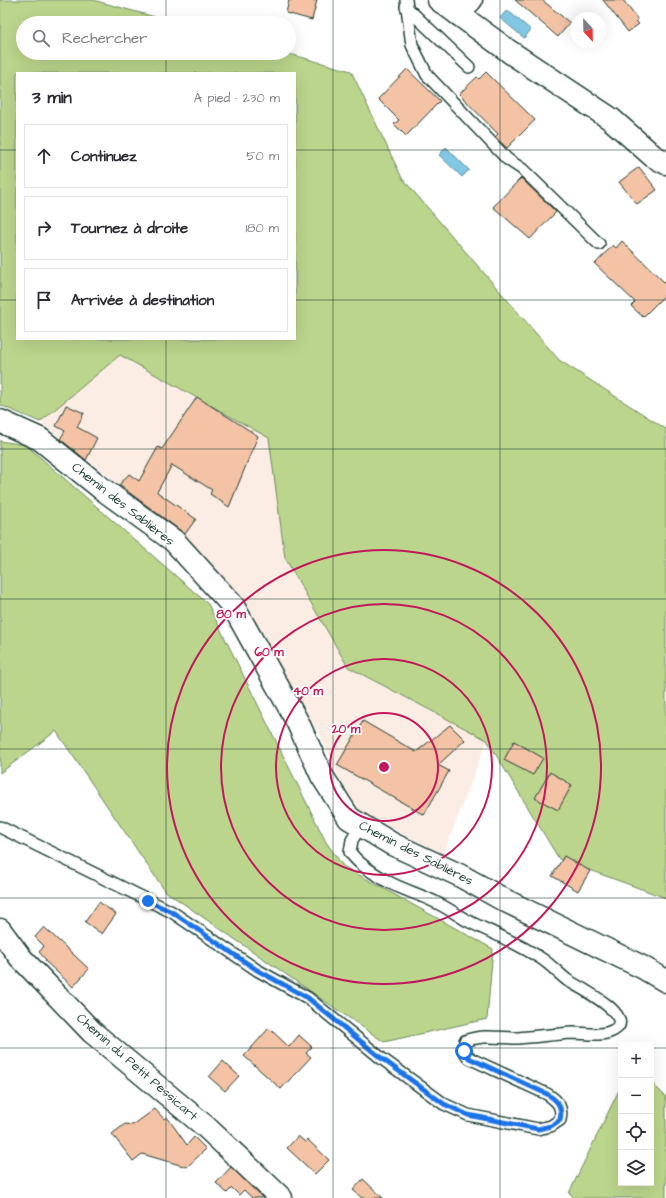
<!DOCTYPE html>
<html lang="fr">
<meta charset="utf-8">
<style>
:root{--surface:#fff;--page:#f2f2f3;--text:#2b2b33;--muted:#7c7c81;--line:#e1e1e2}
body{margin:0;font-family:"Architects Daughter",sans-serif;background:var(--page);color:var(--text)}
.controls{position:absolute;right:12px;bottom:12px;display:grid;overflow:hidden;border-radius:0px;box-shadow:0 4px 16px #0002}
.controls button{width:36px;height:36px;display:grid;place-items:center;padding:0;border:0;border-bottom:1px solid var(--line);background:var(--surface);color:var(--text);font:20px sans-serif}
.compass{position:absolute;left:570px;top:12px;width:36px;height:36px;border-radius:50%;background:var(--surface);box-shadow:0 4px 16px #0002;rotate:158deg}
.stop{position:absolute;width:12px;height:12px;margin:-9px;border:3px solid #1a73e8;border-radius:50%;background:#fff}
.stop.end{background:#1a73e8;border-color:#fff;box-shadow:0 1px 4px #0008}
.list{margin:0;padding:0;list-style:none}
h2{display:flex;justify-content:space-between;align-items:center;height:52px;margin:0;padding:0 16px;font-size:17px}
h2 small{font-size:13px;font-weight:400;color:var(--muted)}
.list li{display:grid;grid-template-columns:26px 1fr auto;gap:12px;align-items:center;box-sizing:border-box;height:64px;margin:0 8px 8px;padding:0 8px;border:1px solid var(--line);border-radius:0px}
.list b{display:block;font-size:15px;white-space:nowrap}
.list em{font-size:13px;font-style:normal;color:var(--muted)}
.icon{flex:none;width:22px;height:22px;fill:none;stroke:currentColor;stroke-width:2;stroke-linecap:round;stroke-linejoin:round}
.map{position:relative;flex:none;width:666px;height:1198px;overflow:hidden}
.search{position:absolute;background:var(--surface);box-shadow:0 4px 16px #0002;left:16px;top:16px;width:280px;height:44px;display:flex;align-items:center;gap:10px;box-sizing:border-box;padding:0 14px;border-radius:22px;color:var(--muted);font-size:15px}
.panel{position:absolute;background:var(--surface);box-shadow:0 4px 16px #0002;left:16px;top:72px;width:280px;height:268px;border-radius:0px}
.map>svg:first-child{display:block}
</style>
<div class="map">
<svg width="666" height="1198" viewBox="0 0 666 1198">
<rect width="100%" height="100%" fill="#fff"/>
<filter id="ink" filterUnits="userSpaceOnUse"><feTurbulence type="fractalNoise" baseFrequency=".025" numOctaves="2"/><feDisplacementMap in="SourceGraphic" scale="8" xChannelSelector="R" yChannelSelector="G"/><feConvolveMatrix kernelMatrix="1 2 1 2 8 2 1 2 1" color-interpolation-filters="sRGB"/></filter>
<g filter="url(#ink)">
<!-- built -->
<polygon fill="#fcede4" points="120,355 269,438 285,558 348,667 487,740 443,856 351,806 321,736 194,545 40,422"/>
<!-- green -->
<g fill="#bbd58c" stroke="#6d8960" fill-rule="evenodd">
<path d="M0 0H93L177 23H23V53H286L351 71 402 178 559 360 666 429V898L559 859 487 740 348 667 285 558 269 438 120 355 40 422 0 405ZM17 73H295V339H17Z"/>
<polygon points="0,441 26,445 208,604 326,842 343,866 493,949 487,1019 384,1042 165,891 56,731 0,773"/>
<polygon points="651,1082 666,1097 666,1198 575,1198 569,1193 621,1086 621,1183 651,1183"/>
</g>
<!-- water -->
<g fill="#82c7e3" stroke="#5a909d">
<polygon points="507,10 531,30 524,38 500,18"/>
<polygon points="446,147 469,170 462,177 439,155"/>
</g>
<!-- building -->
<g fill="#f4c2a5" stroke="#1f3d34">
<polygon points="289,0 317,0 312,20 286,13"/>
<polygon points="515,0 542,0 570,23 558,37"/>
<polygon points="603,0 623,0 638,20 636,21 639,24 628,32"/>
<polygon points="407,69 440,101 406,136 394,124 399,120 378,99"/>
<polygon points="486,72 535,120 507,148 495,137 498,134 459,94 477,77 479,79"/>
<polygon points="639,167 657,190 637,204 619,182"/>
<polygon points="521,178 556,212 530,239 493,207"/>
<polygon points="622,241 666,284 666,294 643,317 631,306 635,302 595,264 613,245 616,248"/>
<polygon points="197,397 258,436 229,507 210,494 212,490 172,465 157,492 196,519 185,534 119,485 129,474 139,481 158,447 162,449"/>
<polygon points="66,405 84,413 77,427 97,438 86,460 60,439 65,431 56,426"/>
<polygon points="363,721 416,752 450,725 465,740 438,765 449,771 424,815 337,765"/>
<polygon points="514,741 543,758 533,775 504,760"/>
<polygon points="550,772 572,785 558,810 535,798"/>
<polygon points="564,856 590,871 578,891 552,876"/>
<polygon points="99,902 116,914 102,934 85,922"/>
<polygon points="44,927 89,969 73,987 45,961 46,960 39,952 44,946 35,937"/>
<polygon points="269,1028 289,1047 299,1035 312,1047 306,1053 311,1057 281,1089 244,1056"/>
<polygon points="223,1061 239,1076 225,1091 209,1077"/>
<polygon points="155,1109 164,1119 167,1117 187,1145 194,1137 206,1149 187,1167 142,1154 133,1161 112,1134 125,1124 133,1125"/>
<polygon points="298,1136 305,1142 307,1139 329,1160 315,1174 287,1148"/>
<polygon points="231,1167 263,1198 252,1198 244,1190 239,1195 232,1188 227,1193 216,1183"/>
<polygon points="363,1179 383,1198 362,1198 353,1190"/>
</g>
<g fill="none" stroke-linecap="round" stroke-linejoin="round">
<!-- service casing -->
<g stroke="#1f3d34" stroke-width="14">
<g id="service">
<polyline points="406,0 412,45 427,75 507,159 522,169 599,244"/>
<polyline points="406,7 469,67"/>
<path d="M0 827 172 912 257 970 308 998 381 1058 444 1104 468 1115 538 1129 551 1126 560 1120C563 1107 558 1101 547 1094L469 1058 464 1051 465 1041C482 1034 500 1038 518 1038 536 1037 554 1034 573 1033 586 1033 602 1037 614 1030 638 1016 575 985 567 980 558 973 551 965 542 959 518 943 492 933 466 920 456 914 446 907 435 902 419 894 400 889 385 880 373 873 358 864 350 852L352 840 361 826"/>
</g>
</g>
<!-- minor casing -->
<g stroke="#1f3d34" stroke-width="25">
<g id="minor">
<polyline points="439,0 510,52 611,119 653,156 666,163"/>
<polyline points="458,14 471,0"/>
<polyline points="0,421 40,439 101,488 174,541 233,606 298,723 322,776 349,818 392,844 459,875 506,901 642,967 666,981"/>
<polyline points="0,930 20,957 92,1032 206,1127 281,1198"/>
</g>
</g>
<!-- service -->
<use href="#service" stroke="#fff" stroke-width="11"/>
<!-- minor -->
<use href="#minor" stroke="#fff" stroke-width="22"/>
</g>
</g>
<g fill="none" stroke-linecap="round" stroke-linejoin="round" filter="url(#ink)">
<!-- route -->
<path stroke="#1a73e8" stroke-width="5" d="M148 901 172 912 257 970 308 998 381 1058 444 1104 468 1115 538 1129 551 1126 560 1120C563 1107 558 1101 547 1094L469 1058 464 1051"/>
</g>
<!-- grid -->
<path fill="none" stroke="#1f3d34" stroke-width="1" stroke-opacity="0.55" d="M166 0V23M333 0V1198M500 0V1198M166 53V73M0 150H17M295 150H666M0 300H17M295 300H666M166 339V1198M0 449H666M0 599H666M0 749H666M0 898H666M0 1048H621M651 1048H666"/>
<!-- distance rings -->
<g fill="none" stroke="#c2185b" stroke-width="2">
<circle cx="384" cy="767" r="54"/>
<circle cx="384" cy="767" r="108"/>
<circle cx="384" cy="767" r="163"/>
<circle cx="384" cy="767" r="217"/>
</g>
<g text-anchor="middle" dominant-baseline="central" stroke-width="3.5" stroke-linejoin="round" paint-order="stroke">
<!-- street labels -->
<g font-size="13" fill="#1f3d34" stroke="#fff">
<text transform="translate(123 504) rotate(38)">Chemin des Sablières</text>
<text transform="translate(416 853) rotate(27)">Chemin des Sablières</text>
<text transform="translate(137 1067) rotate(41)">Chemin du Petit Pessicart</text>
</g>
</g>
<circle cx="384" cy="767" r="6" fill="#c2185b" stroke="#fff" stroke-width="2"/>
<g font-size="12" text-anchor="middle" font-weight="bold" fill="#c2185b" stroke="#fff" stroke-width="3.5" stroke-linejoin="round" paint-order="stroke">
<text x="231" y="618">80 m</text>
<text x="269" y="656">60 m</text>
<text x="308" y="695">40 m</text>
<text x="346" y="733">20 m</text>
</g>
</svg>
<div class="controls">
<button>+</button>
<button>−</button>
<button><svg class="icon" aria-label="locate" viewBox="0 0 24 24"><circle cx="12" cy="12" r="6"/><path d="M12 2v4M12 18v4M2 12h4M18 12h4"/></svg></button>
<button><svg class="icon" aria-label="layers" viewBox="0 0 24 24"><path d="M12 4l9 5-9 5-9-5zM3 14l9 5 9-5"/></svg></button>
</div>
<svg class="compass" viewBox="-18 -18 36 36"><path d="M0-13l5 13h-10z" fill="#e53935"/><path d="M0 13l5-13h-10z" fill="#7c7c81"/></svg>
<div class="stop" style="left:464px;top:1051px"></div>
<div class="stop end" style="left:148px;top:901px"></div>
<div class="search"><svg class="icon" aria-label="search" viewBox="0 0 24 24"><circle cx="10" cy="10" r="6"/><path d="M15 15l6 6"/></svg>Rechercher</div>
<section class="panel">
<h2>3 min<small>À pied · 230 m</small></h2>
<ul class="list">
<li><svg class="icon" aria-label="ahead" viewBox="0 0 24 24"><path d="M12 20V5M6 11l6-6 6 6"/></svg><div><b>Continuez</b></div><em>50 m</em></li>
<li><svg class="icon" aria-label="right" viewBox="0 0 24 24"><path d="M7 20v-9h11M14 6l5 5-5 5"/></svg><div><b>Tournez à droite</b></div><em>180 m</em></li>
<li><svg class="icon" aria-label="arrive" viewBox="0 0 24 24"><path d="M6 21V4h12l-3 4 3 4H6"/></svg><div><b>Arrivée à destination</b></div></li>
</ul>
</section>
</div>
